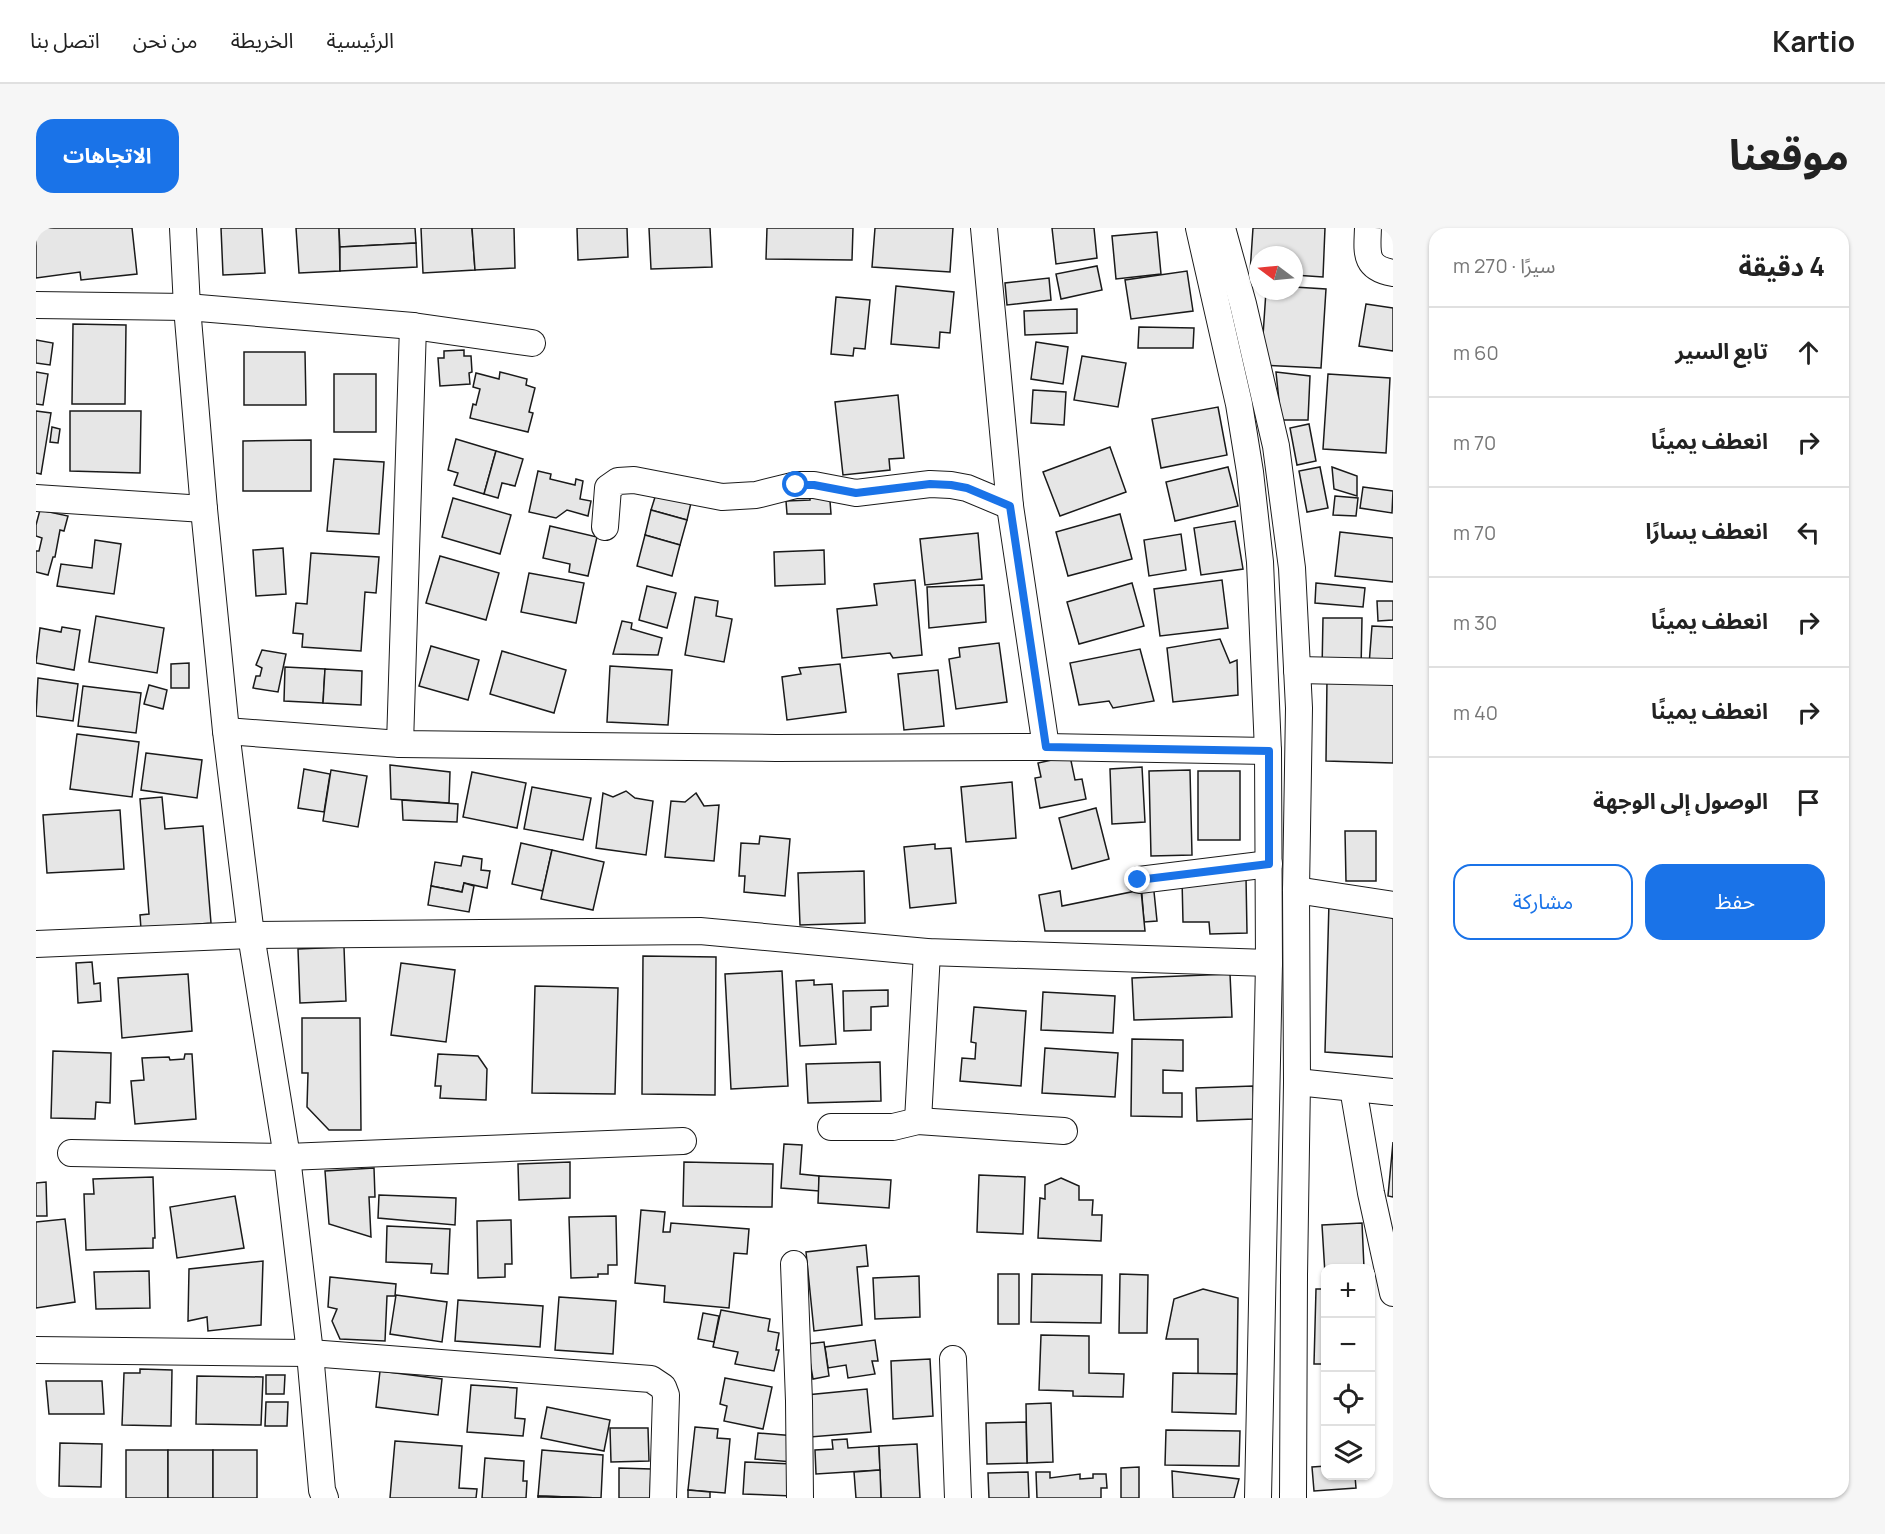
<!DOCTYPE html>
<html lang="ar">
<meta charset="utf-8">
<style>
:root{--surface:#fff;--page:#f6f6f6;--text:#222;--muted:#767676;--line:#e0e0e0;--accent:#1a73e8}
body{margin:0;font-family:Manrope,"Noto Sans Arabic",sans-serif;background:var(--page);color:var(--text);direction:rtl}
.controls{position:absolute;right:18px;bottom:18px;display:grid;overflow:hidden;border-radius:12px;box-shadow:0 2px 4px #0004}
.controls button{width:54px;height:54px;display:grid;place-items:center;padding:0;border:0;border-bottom:2px solid var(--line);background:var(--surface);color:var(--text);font:30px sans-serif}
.compass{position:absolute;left:1213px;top:18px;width:54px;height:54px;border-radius:50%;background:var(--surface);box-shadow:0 2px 4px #0004;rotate:286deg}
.stop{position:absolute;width:18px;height:18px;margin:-14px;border:4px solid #1a73e8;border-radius:50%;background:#fff}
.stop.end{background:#1a73e8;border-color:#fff;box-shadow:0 2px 6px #0008}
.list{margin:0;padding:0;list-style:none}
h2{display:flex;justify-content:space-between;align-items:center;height:78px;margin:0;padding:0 24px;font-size:26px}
h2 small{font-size:20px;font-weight:400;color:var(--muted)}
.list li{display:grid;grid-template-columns:39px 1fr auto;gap:18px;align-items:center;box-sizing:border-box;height:90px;padding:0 24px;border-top:2px solid var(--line)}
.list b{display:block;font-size:22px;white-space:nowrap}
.list em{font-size:20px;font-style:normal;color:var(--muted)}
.actions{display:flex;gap:12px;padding:18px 24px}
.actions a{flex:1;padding:14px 0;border:2px solid var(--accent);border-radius:18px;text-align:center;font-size:21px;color:var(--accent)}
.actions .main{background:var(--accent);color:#fff}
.icon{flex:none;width:33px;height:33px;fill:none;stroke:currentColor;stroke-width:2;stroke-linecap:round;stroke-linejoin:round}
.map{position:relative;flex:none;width:1357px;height:1270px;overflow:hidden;direction:ltr;border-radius:18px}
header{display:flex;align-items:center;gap:36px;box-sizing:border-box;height:84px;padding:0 30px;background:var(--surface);border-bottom:2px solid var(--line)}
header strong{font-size:28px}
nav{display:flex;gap:33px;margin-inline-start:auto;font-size:21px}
.intro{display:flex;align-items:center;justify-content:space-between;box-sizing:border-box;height:144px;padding:0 36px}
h1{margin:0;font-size:42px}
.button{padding:15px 27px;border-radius:18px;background:var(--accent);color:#fff;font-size:21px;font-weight:700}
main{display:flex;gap:36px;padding:0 36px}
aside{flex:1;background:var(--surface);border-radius:18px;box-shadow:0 2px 4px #0004}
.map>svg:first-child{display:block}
</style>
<header>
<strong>Kartio</strong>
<nav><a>الرئيسية</a><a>الخريطة</a><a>من نحن</a><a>اتصل بنا</a></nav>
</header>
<div class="intro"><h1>موقعنا</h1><a class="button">الاتجاهات</a></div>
<main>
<aside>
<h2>4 دقيقة<small>سيرًا · 270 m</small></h2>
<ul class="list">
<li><svg class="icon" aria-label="ahead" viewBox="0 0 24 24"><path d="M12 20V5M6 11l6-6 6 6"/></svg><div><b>تابع السير</b></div><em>60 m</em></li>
<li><svg class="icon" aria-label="right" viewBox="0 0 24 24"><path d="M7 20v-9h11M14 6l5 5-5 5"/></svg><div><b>انعطف يمينًا</b></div><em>70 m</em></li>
<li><svg class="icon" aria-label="left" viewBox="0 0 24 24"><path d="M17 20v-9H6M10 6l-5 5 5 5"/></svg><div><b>انعطف يسارًا</b></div><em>70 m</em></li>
<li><svg class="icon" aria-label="right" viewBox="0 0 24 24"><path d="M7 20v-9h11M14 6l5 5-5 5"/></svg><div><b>انعطف يمينًا</b></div><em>30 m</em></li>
<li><svg class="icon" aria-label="right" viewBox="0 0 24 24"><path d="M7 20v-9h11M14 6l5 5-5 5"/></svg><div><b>انعطف يمينًا</b></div><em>40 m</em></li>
<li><svg class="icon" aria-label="arrive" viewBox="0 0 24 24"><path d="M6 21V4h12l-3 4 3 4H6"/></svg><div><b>الوصول إلى الوجهة</b></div></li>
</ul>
<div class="actions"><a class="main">حفظ</a><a>مشاركة</a></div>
</aside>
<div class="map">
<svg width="1357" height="1270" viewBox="0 0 1357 1270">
<rect width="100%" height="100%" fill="#fff"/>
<!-- building -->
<g fill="#e6e6e6" stroke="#1a1a1a" stroke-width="1.5">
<polygon points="0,0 96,0 101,46 45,52 44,44 0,50"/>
<polygon points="185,0 226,0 229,45 187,47"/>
<polygon points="260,0 303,0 304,43 263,45"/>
<polygon points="303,0 379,0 380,15 304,19"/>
<polygon points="385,0 436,0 439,42 387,45"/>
<polygon points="436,0 478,0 479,40 439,42"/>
<polygon points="541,0 591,0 592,29 542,32"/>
<polygon points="613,0 674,0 676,39 615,41"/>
<polygon points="731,0 817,0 816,32 730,31"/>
<polygon points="839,0 917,0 914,44 836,39"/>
<polygon points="1016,0 1058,0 1061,30 1020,36"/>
<polygon points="1217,0 1289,0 1287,49 1258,47 1258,27 1222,27 1222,45 1214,45"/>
<polygon points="1121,4 1125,46 1080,51 1076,8"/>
<polygon points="380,15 381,39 304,43 304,19"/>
<polygon points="1061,38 1066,62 1025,71 1020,46"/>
<polygon points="1151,43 1157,83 1095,91 1089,52"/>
<polygon points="1013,50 1015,72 971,77 969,55"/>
<polygon points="860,58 918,64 914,105 904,104 903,120 855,116"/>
<polygon points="1258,59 1290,61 1285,140 1225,137 1230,63 1258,63"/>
<polygon points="800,69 834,72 829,121 818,120 817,128 795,126"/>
<polygon points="1330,76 1357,80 1357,123 1323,118"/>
<polygon points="1041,81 1041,105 989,107 988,83"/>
<polygon points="37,96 90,97 89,176 36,176"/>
<polygon points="1103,99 1158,100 1157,120 1102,120"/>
<polygon points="0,112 17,115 14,137 0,135"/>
<polygon points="1000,114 1032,119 1027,156 995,151"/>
<polygon points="428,122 428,128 435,128 436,144 433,145 434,156 404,158 402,130 408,130 408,123"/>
<polygon points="208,124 269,124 270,177 208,177"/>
<polygon points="1046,128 1090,135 1082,179 1038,172"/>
<polygon points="0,144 12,146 7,177 0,176"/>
<polygon points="464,144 491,151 490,157 499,160 493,184 497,185 492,204 434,190 437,176 440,177 444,161 437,159 440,145 463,151"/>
<polygon points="1240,144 1274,148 1272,192 1245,192"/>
<rect x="298" y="146" width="42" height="58"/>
<polygon points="1292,146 1354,150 1350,225 1287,221"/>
<polygon points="997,162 1030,164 1028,197 995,195"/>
<polygon points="862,167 868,230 853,231 854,242 807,247 799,174"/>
<polygon points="1182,179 1191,227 1125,240 1116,191"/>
<polygon points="0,183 15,185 5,246 0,245"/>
<polygon points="34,183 105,183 104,245 34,243"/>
<polygon points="1273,196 1280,233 1261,237 1254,200"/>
<polygon points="16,199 24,201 22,215 14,214"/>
<polygon points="420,211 460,223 448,266 418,257 422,245 412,242"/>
<polygon points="275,212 275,263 207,263 207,213"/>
<polygon points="1074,219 1090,264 1024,288 1007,244"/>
<polygon points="460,223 487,231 479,258 466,255 462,270 448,266"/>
<polygon points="298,231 348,234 343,306 291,303"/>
<polygon points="1192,239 1202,278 1139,293 1130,254"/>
<polygon points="1284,239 1292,280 1271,284 1263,243"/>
<polygon points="1296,239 1321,248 1321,268 1298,261"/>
<polygon points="502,243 515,246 514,251 539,257 540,251 547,253 544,271 555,273 552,288 531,282 520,290 493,284"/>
<polygon points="1327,259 1357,263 1356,285 1324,280"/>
<polygon points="774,264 794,273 795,286 751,286 750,273 774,272"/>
<polygon points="620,266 655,275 651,292 615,282"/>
<polygon points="1299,268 1322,270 1320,288 1297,287"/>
<polygon points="417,270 475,287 464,326 406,309"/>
<polygon points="4,282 32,288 28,303 24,302 19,329 17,329 12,347 0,344 0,323 3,323 6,310 0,308 0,297"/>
<polygon points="615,282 651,292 644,317 609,307"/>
<polygon points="1084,286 1096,331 1032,348 1020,304"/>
<polygon points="1199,293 1207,341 1165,347 1158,300"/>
<polygon points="514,298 561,309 552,348 533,344 534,336 507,330"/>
<polygon points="1304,304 1357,310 1357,354 1299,348"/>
<polygon points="942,305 946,351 889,357 884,311"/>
<polygon points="1145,306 1150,342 1113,348 1108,312"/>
<polygon points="609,307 644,317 636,348 601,338"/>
<polygon points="59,312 85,316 78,366 21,358 25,336 56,340"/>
<polygon points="247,320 250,366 220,368 217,322"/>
<polygon points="788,322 789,356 739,358 738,324"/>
<polygon points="275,325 343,329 340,365 329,364 325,423 266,419 267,406 257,405 260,375 271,376"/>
<polygon points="404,328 463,345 450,392 390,375"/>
<polygon points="493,345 548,355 540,395 485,384"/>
<polygon points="879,352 886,427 857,430 854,425 806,430 801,381 841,377 838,356"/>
<polygon points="1186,352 1192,400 1124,408 1118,361"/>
<polygon points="1096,355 1108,398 1043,416 1031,374"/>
<polygon points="1280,355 1329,360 1327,379 1279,375"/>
<polygon points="948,357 950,394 893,400 891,359"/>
<polygon points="611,358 640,365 631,400 603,392"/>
<polygon points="659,369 682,373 680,388 696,391 688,434 649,427"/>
<polygon points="1341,373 1357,373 1357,392 1342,393"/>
<polygon points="60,388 128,400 121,445 53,434"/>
<polygon points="1287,390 1326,390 1325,442 1286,442"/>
<polygon points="586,393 596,395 595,401 626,410 622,427 577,426"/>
<polygon points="1336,398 1357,399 1357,438 1333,437"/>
<polygon points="26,399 44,402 38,442 0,435 4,400 25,404"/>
<polygon points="1184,411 1194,435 1201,432 1202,467 1137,474 1131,420"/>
<polygon points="963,415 971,474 920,481 913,431 924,429 923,420"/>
<polygon points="395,418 443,432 432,472 383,458"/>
<polygon points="1104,421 1118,473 1077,480 1073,473 1043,477 1034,435"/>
<polygon points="226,422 250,426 242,464 217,460 220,448 224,448 226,440 220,437"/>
<polygon points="466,423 530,442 518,485 454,466"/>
<polygon points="153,435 153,460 135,460 135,436"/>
<polygon points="804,436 810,484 751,492 746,449 765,446 763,440"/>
<polygon points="574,438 636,442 632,497 571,494"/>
<polygon points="249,439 289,441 287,475 248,473"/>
<polygon points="289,441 326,443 325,477 287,475"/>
<polygon points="902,442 908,498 868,502 862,446"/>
<polygon points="2,450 42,456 37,493 0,488"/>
<polygon points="1291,450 1357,451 1357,535 1290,533"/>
<polygon points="113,457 131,462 127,481 108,476"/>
<polygon points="47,458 105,465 100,505 42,498"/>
<polygon points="41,506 103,514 96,569 34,561"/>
<polygon points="110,525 166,532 161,570 105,562"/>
<polygon points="1034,528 1039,552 1046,551 1050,571 1004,580 999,550 1005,549 1002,535"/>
<polygon points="354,537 414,544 413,575 355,571"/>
<polygon points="1106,539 1109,594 1076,596 1074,541"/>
<polygon points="268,541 294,546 288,584 262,580"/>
<polygon points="295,542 331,548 322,599 287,593"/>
<polygon points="1154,542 1156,627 1115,628 1113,543"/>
<rect x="1162" y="543" width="42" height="69"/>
<polygon points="436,544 490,555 481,600 427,589"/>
<polygon points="976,554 980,610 930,614 925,559"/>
<polygon points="496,559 555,570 547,612 488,601"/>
<polygon points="590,563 599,570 617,573 610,627 560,620 567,565 577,569"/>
<polygon points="660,565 668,578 683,577 678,633 629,629 635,573 649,574"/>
<polygon points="126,569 129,601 167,598 175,695 105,701 104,687 113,686 104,571"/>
<polygon points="366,572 422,576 421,594 367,592"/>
<polygon points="1060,580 1073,631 1036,641 1023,590"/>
<polygon points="84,582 88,641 11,645 7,587"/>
<polygon points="1309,603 1340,603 1340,653 1310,653"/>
<polygon points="724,608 754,611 749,668 708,664 709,648 703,648 705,615 723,616"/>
<polygon points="485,615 516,622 507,663 476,656"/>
<polygon points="899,616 899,621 915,620 920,675 874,680 868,619"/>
<polygon points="516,622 568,634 557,682 505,671"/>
<polygon points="427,628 446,631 445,642 454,643 451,660 428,655 426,664 395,658 399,634 425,638"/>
<polygon points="828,643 829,695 764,697 762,645"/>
<polygon points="1210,649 1211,705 1174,706 1173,694 1147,694 1146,651"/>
<polygon points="1117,654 1121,693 1108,694 1105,655"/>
<polygon points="428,655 438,658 433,684 392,677 395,658 426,664"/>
<polygon points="1105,662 1109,703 1009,703 1003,667 1024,663 1026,678"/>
<polygon points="1293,674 1357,690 1357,829 1289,824"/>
<polygon points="308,719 310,773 264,775 262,721"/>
<polygon points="607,728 680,729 679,867 606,866"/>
<polygon points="56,734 58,756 64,755 65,773 42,775 40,735"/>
<polygon points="365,735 419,742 410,814 355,807"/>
<polygon points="746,743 752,858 695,861 689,746"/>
<polygon points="152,746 156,803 86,810 82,750"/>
<polygon points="1194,746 1196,789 1098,792 1096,750"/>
<polygon points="778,752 778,757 796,756 800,816 764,818 760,753"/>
<polygon points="499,758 582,760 579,866 496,865"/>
<polygon points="852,762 852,778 835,779 835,802 808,803 807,763"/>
<polygon points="1007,764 1079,768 1077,805 1005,802"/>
<polygon points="938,779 990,783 985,858 924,853 926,830 939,831 940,815 935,814"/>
<polygon points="266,790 324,790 325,902 293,902 271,879 272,845 266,845"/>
<polygon points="1096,811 1147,812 1147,843 1127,842 1127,865 1146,865 1146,889 1095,888"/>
<polygon points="1009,820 1082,825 1079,869 1006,865"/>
<polygon points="17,823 75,825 74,875 60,874 59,891 15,890"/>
<polygon points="149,826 156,826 160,891 99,896 95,853 108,852 106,830 133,829 134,832 148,831"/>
<polygon points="402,826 442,828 451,841 450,872 404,870 405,858 399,858"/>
<polygon points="844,834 845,873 772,875 770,836"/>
<polygon points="1217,858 1219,891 1161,893 1160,860"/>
<polygon points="1357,914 1357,969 1352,968"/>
<polygon points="748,916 766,917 764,946 783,948 783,963 745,960"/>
<polygon points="534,934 534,970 483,972 482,936"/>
<polygon points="648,934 737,936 736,979 647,978"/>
<polygon points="338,940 339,969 333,969 335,1009 293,996 289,943"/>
<polygon points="943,947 989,949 987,1006 941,1004"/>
<polygon points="783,948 855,952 853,980 782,975"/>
<polygon points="117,949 119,1010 117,1010 117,1020 50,1022 48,966 58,966 57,951"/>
<polygon points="1025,950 1043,958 1043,972 1057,972 1056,987 1066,987 1065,1013 1002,1010 1004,970 1009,971 1009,957"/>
<polygon points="10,954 11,988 0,988 0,955"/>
<polygon points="343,967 420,970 419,997 342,990"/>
<polygon points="199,968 208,1020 141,1030 134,979"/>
<polygon points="605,982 629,984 627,1004 634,1004 635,995 713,1001 711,1026 698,1025 693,1080 628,1074 629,1058 599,1055"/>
<polygon points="580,988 581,1037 572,1037 572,1046 562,1046 562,1049 535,1050 533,989"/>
<polygon points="29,991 39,1074 0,1080 0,994"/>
<polygon points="475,992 476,1036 469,1036 469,1049 442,1050 441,993"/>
<polygon points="1326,995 1328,1040 1290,1040 1289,1046 1286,997"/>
<polygon points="351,998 414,1001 412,1046 395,1045 396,1036 350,1034"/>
<polygon points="830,1017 832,1038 821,1039 826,1097 778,1103 770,1024"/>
<polygon points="227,1033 225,1097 172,1103 171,1089 152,1093 153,1041"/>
<polygon points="113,1043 114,1080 60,1081 58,1044"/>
<rect x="962" y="1046" width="21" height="50"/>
<polygon points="996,1046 1066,1047 1065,1095 995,1094"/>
<polygon points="1084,1046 1112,1047 1111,1105 1083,1105"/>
<polygon points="883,1048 884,1089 839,1091 837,1050"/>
<polygon points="294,1049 360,1056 359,1068 351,1068 349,1113 304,1111 296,1093 301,1081 292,1079"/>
<polygon points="1167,1061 1202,1070 1201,1146 1162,1146 1162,1111 1130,1111 1138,1071"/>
<polygon points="1280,1061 1290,1061 1290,1136 1278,1136"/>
<polygon points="360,1067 411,1074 406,1114 354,1106"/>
<polygon points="523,1069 580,1073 577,1126 519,1122"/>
<polygon points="422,1072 507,1078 504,1119 419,1113"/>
<polygon points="685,1082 734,1091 732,1103 743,1105 740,1122 743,1122 738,1143 699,1136 702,1124 677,1119"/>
<polygon points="667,1085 683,1088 678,1114 662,1111"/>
<polygon points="1005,1107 1053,1108 1053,1145 1088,1146 1087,1169 1037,1168 1037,1163 1003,1162"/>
<polygon points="839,1112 842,1133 836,1133 839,1146 812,1150 810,1137 792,1140 789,1119"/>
<polygon points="788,1114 793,1148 777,1151 771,1116"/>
<polygon points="894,1131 897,1188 857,1191 855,1133"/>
<polygon points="104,1141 136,1142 135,1198 86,1197 88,1145 104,1145"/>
<polygon points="344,1143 406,1151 402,1187 340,1179"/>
<polygon points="1137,1145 1201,1146 1200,1186 1136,1184"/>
<polygon points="230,1147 249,1147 248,1166 230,1166"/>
<polygon points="161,1148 227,1149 225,1197 160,1196"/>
<polygon points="689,1150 736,1159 727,1201 688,1193 691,1178 684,1176"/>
<polygon points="10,1153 66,1153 68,1186 13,1186"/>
<polygon points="435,1157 481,1160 479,1190 489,1191 487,1208 431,1204"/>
<polygon points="831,1161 835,1204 774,1209 770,1167"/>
<polygon points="1334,1164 1338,1217 1334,1217"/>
<polygon points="230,1174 252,1174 251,1198 229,1198"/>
<polygon points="1015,1175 1017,1234 991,1235 990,1176"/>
<polygon points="511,1179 574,1192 568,1223 505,1210"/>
<polygon points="990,1194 991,1235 951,1236 950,1195"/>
<polygon points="659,1199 682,1201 681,1210 694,1211 689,1265 652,1262"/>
<polygon points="574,1200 612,1200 613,1233 575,1234"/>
<polygon points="1130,1202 1204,1203 1203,1238 1129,1237"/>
<polygon points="722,1205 760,1208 757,1234 719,1231"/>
<polygon points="811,1211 812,1220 843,1218 844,1242 780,1246 779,1222 797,1221 796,1212"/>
<polygon points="359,1213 426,1218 423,1260 441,1261 440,1270 354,1270"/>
<polygon points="24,1215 66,1216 65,1259 23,1258"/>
<polygon points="881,1216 884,1270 845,1270 843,1218"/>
<rect x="90" y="1222" width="42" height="48"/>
<rect x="132" y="1222" width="45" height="48"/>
<rect x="177" y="1222" width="44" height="48"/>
<polygon points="506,1222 567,1227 565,1270 502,1268"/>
<polygon points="449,1230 488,1233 487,1253 491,1253 490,1270 446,1270"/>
<polygon points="709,1234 757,1236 756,1268 707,1266"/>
<polygon points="1290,1238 1290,1248 1319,1248 1320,1260 1278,1263 1276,1239"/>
<polygon points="1103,1239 1103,1270 1085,1270 1085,1240"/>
<polygon points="583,1240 615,1241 614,1270 583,1270"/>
<polygon points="844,1242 845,1270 820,1270 818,1244"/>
<polygon points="1136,1243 1203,1251 1198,1270 1137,1270"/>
<polygon points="992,1244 993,1270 953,1270 952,1245"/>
<polygon points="1000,1244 1014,1244 1014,1250 1044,1246 1044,1251 1057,1250 1057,1246 1070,1246 1071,1260 1065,1260 1065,1270 1001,1270"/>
<polygon points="652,1262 674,1264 674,1270 652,1270"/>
<polygon points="502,1268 565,1270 502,1270"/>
</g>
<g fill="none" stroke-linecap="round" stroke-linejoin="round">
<!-- minor casing -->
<g stroke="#1a1a1a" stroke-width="28">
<g id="minor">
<polyline points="147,0 151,79 168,281 190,503 215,707 251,929 274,1125 286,1262 289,1270"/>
<polyline points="948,0 974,278 1010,519"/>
<polyline points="1163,0 1203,176 1214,244 1224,334 1232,523 1233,735 1222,1270"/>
<polyline points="1186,0 1207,76 1240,218 1256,340 1263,480 1260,662 1261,854 1258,1048 1257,1270"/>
<path d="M1332 0C1331 25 1328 40 1357 45"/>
<polyline points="0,77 151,79 377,98 496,115"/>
<polyline points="0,270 168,281"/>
<polyline points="569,299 572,260 582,253 598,252 686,269 720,267 760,257 778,257 820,265 894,256 915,257 931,260 974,278"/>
<polyline points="1261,442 1357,444"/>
<polyline points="190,503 364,516 740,520 1010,519 1232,523"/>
<polyline points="364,516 377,98"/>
<polyline points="1103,652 1233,636"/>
<polyline points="1260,662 1357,677"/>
<polyline points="0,716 215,707 664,703 891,724 1233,735"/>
<polyline points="1261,854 1357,864"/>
<polyline points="1317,860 1335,965 1357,1065"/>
<polyline points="882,893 891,724"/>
<polyline points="795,899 857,899 882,893 1028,903"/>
<polyline points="35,925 251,929 647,913"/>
<polyline points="758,1036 763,1173 764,1270"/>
<polyline points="0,1122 274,1125 615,1151 627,1159 630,1167 627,1270"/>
<polyline points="917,1131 922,1270"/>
</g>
</g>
<!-- minor -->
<use href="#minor" stroke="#fff" stroke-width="26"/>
</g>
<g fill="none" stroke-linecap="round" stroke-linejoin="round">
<!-- route -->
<polyline stroke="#1a73e8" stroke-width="8" points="760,257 778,257 820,265 894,256 915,257 931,260 974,278 1010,519 1233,523 1233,636 1102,652"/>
</g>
</svg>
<div class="controls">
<button>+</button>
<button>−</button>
<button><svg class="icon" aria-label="locate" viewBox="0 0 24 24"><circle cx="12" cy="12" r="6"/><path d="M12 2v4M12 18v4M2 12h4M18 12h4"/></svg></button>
<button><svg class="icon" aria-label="layers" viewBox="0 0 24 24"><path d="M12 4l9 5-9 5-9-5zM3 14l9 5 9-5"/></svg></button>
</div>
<svg class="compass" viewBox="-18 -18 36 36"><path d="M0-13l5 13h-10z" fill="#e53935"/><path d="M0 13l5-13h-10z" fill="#767676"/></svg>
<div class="stop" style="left:760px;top:257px"></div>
<div class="stop end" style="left:1102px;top:652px"></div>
</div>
</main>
